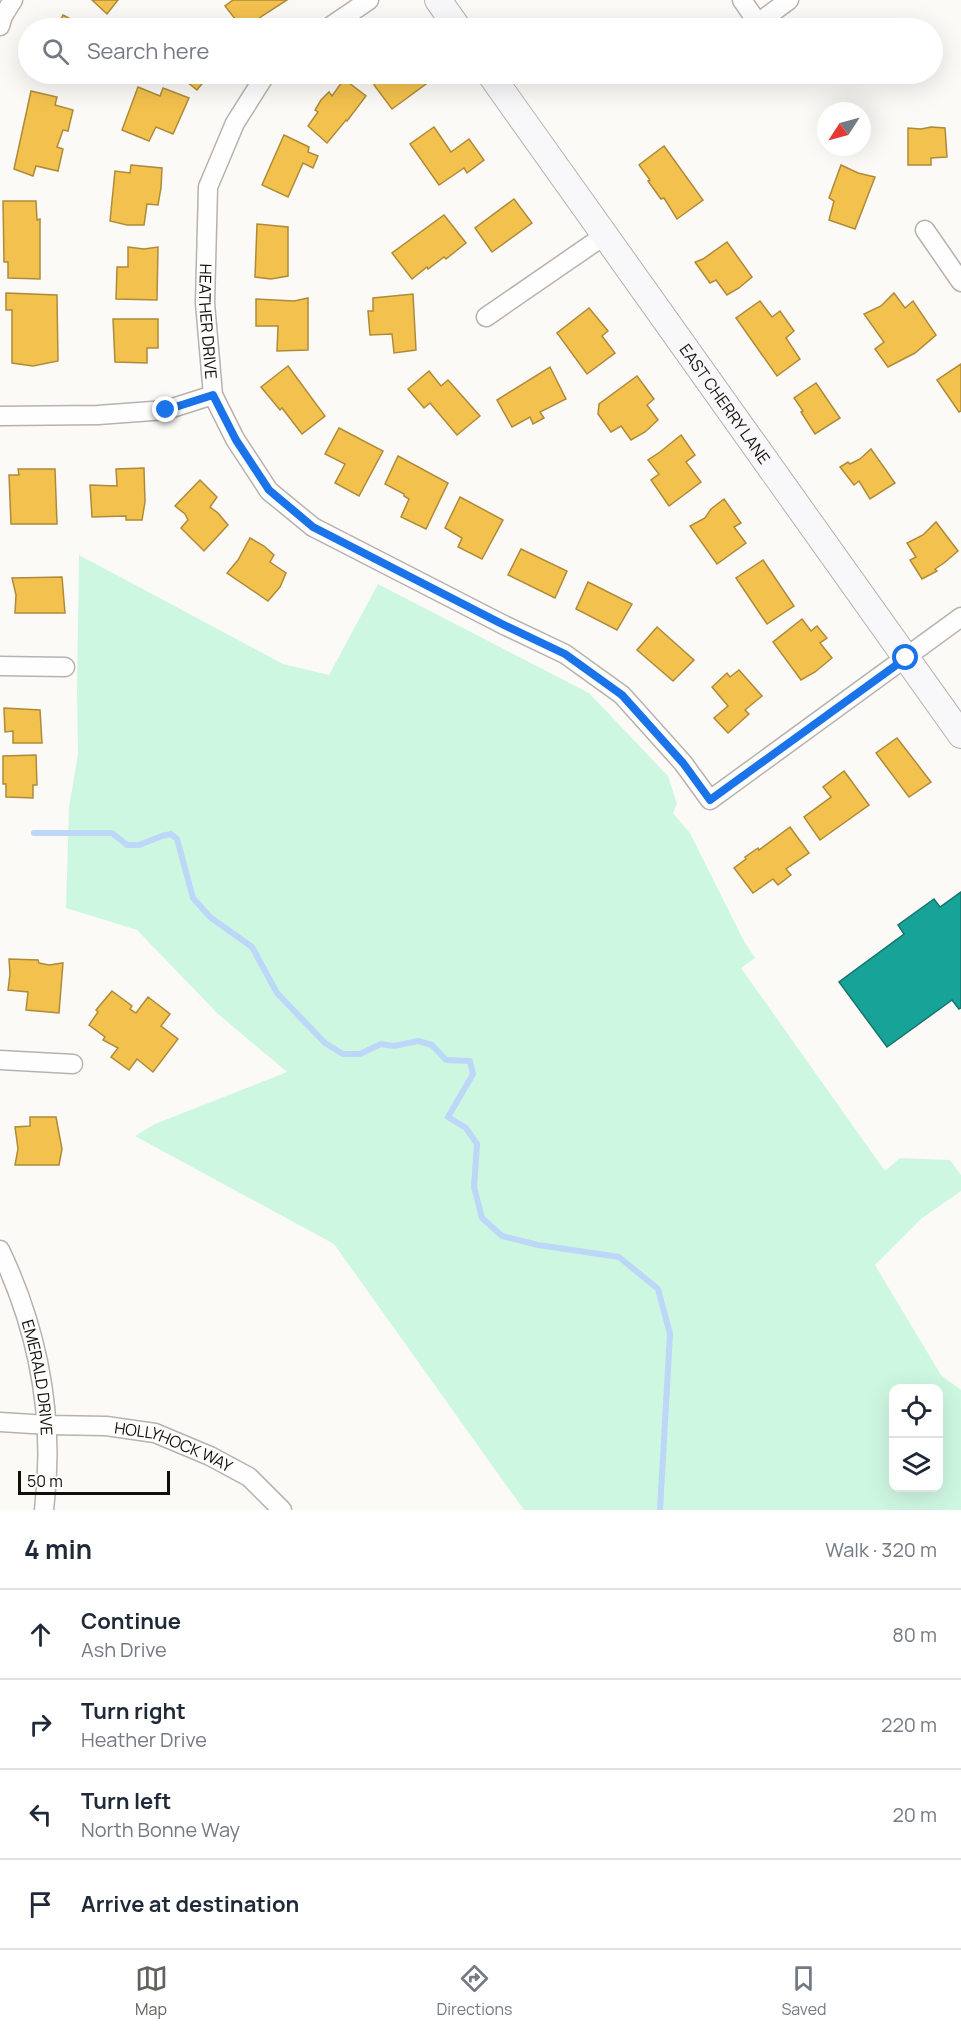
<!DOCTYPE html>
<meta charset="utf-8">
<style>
:root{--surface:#fff;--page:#f6f6f7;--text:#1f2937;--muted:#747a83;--line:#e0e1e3;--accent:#65615c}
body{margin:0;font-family:Manrope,sans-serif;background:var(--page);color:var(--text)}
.controls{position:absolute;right:18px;bottom:18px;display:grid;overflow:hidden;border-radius:12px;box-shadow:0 6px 24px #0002}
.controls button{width:54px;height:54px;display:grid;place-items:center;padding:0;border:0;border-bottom:2px solid var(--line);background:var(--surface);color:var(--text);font:30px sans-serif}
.compass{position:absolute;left:817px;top:102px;width:54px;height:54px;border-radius:50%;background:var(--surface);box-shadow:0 6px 24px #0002;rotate:234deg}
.scale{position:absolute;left:18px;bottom:15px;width:152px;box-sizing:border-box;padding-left:6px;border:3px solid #140e08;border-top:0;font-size:16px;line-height:21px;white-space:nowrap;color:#140e08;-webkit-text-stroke:4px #fff;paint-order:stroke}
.stop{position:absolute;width:18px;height:18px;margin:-14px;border:4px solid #1a73e8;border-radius:50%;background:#fff}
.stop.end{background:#1a73e8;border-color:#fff;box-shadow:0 2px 6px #0008}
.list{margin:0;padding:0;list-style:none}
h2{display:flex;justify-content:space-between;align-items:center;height:78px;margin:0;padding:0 24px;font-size:26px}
h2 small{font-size:20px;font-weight:400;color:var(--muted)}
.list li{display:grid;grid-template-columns:39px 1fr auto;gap:18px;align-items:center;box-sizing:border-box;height:90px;padding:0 24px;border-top:2px solid var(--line)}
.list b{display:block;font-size:22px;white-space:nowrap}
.list p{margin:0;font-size:20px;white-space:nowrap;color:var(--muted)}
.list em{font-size:20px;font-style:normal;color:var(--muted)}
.icon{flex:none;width:33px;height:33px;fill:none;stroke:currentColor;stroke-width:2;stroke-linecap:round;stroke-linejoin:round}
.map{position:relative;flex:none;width:961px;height:1510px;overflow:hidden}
.search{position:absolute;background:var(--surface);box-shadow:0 6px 24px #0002;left:18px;right:18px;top:18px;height:66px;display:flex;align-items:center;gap:15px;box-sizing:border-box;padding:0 21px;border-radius:33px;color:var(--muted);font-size:22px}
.sheet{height:438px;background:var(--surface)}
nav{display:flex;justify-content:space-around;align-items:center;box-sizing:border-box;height:84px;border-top:2px solid var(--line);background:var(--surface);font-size:16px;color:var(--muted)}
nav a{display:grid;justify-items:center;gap:3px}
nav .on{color:var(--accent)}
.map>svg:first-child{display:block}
</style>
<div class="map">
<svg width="961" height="1510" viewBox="0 0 961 1510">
<rect width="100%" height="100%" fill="#fcfaf7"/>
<!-- green -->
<path fill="#cef7e2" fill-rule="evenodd" d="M79 555 283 664 329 675 378 584 589 693 668 776 677 804 673 813 690 833 745 943 755 958 741 968 885 1171 900 1158 950 1160 961 1175V1191L921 1219 875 1265 941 1375 961 1390V1510H524L334 1244 135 1136 155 1124 287 1072 218 1014 137 930 66 908 69 807 78 754 77 691ZM894 1388H938V1488H894Z"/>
<!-- homes -->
<g fill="#f2c14e" stroke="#af8b39" stroke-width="1.5">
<polygon points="92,0 118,0 107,14"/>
<polygon points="233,0 287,0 262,16 248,28 242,28 225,6"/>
<polygon points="63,15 87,28 56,28"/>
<polygon points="177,74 210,74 197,90"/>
<polygon points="368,74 425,74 430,81 392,109 374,85 375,83"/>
<polygon points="344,79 366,96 347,121 346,120 327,143 308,126 318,112 315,110 321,100 329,92 332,96"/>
<polygon points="138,87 160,96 163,88 189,98 173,134 156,127 149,141 122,130"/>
<polygon points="31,91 57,97 55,105 73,110 68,131 63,130 57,147 63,149 58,171 36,166 33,176 14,169"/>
<polygon points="434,127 451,152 469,139 484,160 467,173 464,168 439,185 410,144"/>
<polygon points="931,127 945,128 947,157 931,158 931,165 908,165 908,128 921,129"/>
<polygon points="284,135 309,147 308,152 318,156 313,168 303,163 288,197 262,185"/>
<polygon points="664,146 703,200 677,219 664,198 661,199 648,181 650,180 639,165"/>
<polygon points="131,165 162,168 161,188 158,205 147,204 144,225 127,225 110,221 115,171 130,173"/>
<polygon points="841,165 858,173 875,177 855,229 829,220 834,201 829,198"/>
<polygon points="514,199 532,223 492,252 475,228"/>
<polygon points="3,201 36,201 37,220 40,219 40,279 8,278 8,262 4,262"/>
<polygon points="444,215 466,243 446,259 444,257 428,269 427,267 412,279 392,253"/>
<polygon points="257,224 288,227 288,276 271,279 255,277"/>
<polygon points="727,242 752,277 739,288 727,295 716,280 710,283 695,262 703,259"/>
<polygon points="128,247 144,249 158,247 157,300 116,299 117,267 128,267"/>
<polygon points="6,293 57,295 58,361 33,366 12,363 12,310 6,310"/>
<polygon points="894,293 905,308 913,301 936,335 915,353 888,367 875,349 884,342 864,314 881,306"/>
<polygon points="413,294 416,350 394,353 392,334 370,335 368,311 373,311 373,298"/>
<polygon points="308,298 308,350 277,351 278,326 256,326 256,299 294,301"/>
<polygon points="760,301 772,317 780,311 794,331 786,338 800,359 777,376 736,318"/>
<polygon points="589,308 608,331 602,336 615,353 587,374 557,333"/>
<polygon points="113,319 158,319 158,348 147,348 147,363 115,362"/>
<polygon points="961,364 961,411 959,412 937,380"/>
<polygon points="288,366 325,416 302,434 282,408 280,410 261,387"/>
<polygon points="550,367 566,399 540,412 544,418 533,424 530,417 512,427 497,400"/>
<polygon points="429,371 441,386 448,380 480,416 457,435 430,403 424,408 408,389"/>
<polygon points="637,376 654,399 647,405 658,420 645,432 631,440 621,426 611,432 598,414 599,404"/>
<polygon points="816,383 840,418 815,434 801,412 803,411 794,398"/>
<polygon points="339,428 383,451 359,496 335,483 345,464 325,454"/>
<polygon points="681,435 695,455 686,462 701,482 669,506 651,480 659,474 648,460 660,452"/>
<polygon points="871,449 895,483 870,499 859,481 854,485 840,467 848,462 850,464 860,459"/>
<polygon points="398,456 448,483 426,529 401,517 409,499 404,496 404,494 385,484"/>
<polygon points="144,468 145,502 142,520 126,520 126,516 92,517 90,485 117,486 116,469"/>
<polygon points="18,469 55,469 57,524 11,524 9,475 19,475"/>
<polygon points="200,480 217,497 210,507 218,513 228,525 204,551 181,528 188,520 185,514 175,506"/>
<polygon points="460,497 503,520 482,559 458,547 462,538 445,528"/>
<polygon points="724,499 741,523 734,527 746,543 717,564 690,526 705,518 711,509"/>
<polygon points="936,522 958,551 944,563 935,569 937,571 922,579 910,560 916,557 907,543 923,535"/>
<polygon points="250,538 264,546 274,555 270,562 286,573 280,587 268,601 227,573 238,560"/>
<polygon points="521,549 567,571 555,598 508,575"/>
<polygon points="763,560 794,606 767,624 736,578"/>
<polygon points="62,577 65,613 15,613 16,595 12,578"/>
<polygon points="588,582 632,604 617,630 576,609"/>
<polygon points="802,619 811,631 817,626 827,638 820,643 832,658 815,672 801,680 773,642"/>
<polygon points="657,627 694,660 673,681 637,650"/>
<polygon points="739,670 762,696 745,710 749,714 728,733 714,718 728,706 712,687 727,673 730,677"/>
<polygon points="4,708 40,710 42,743 13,743 13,731 5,732"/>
<polygon points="897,738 931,782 909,797 876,753"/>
<polygon points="36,755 37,785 33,785 33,798 6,797 6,784 3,784 3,756"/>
<polygon points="844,771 869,805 820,840 804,817 831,797 823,787"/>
<polygon points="790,827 809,853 786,869 791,875 778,885 773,879 753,893 734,868 746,859 745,857 758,848 759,850"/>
<polygon points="9,959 38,960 39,963 49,965 63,963 59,1013 26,1010 28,992 8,990 10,974"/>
<polygon points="112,991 132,1006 130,1009 136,1013 148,997 170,1014 161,1026 178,1039 153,1072 137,1059 129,1070 111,1057 118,1048 103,1040 105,1037 89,1025 98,1012 96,1010"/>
<polygon points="30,1117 56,1117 62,1149 59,1165 15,1165 18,1149 15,1127 30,1126"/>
</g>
<!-- public -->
<polygon fill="#17a398" stroke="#16766d" stroke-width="1.5" points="961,892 961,1008 959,1009 952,1000 887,1047 839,982 904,934 898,925 934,899 940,907"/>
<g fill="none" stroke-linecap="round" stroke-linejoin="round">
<!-- stream -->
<polyline stroke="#bcd7f8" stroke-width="6" points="34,833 112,833 127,845 139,845 162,836 171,834 177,839 193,898 210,917 252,947 277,993 325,1043 343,1054 360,1054 381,1044 394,1046 418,1041 432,1045 446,1060 470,1061 473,1074 448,1117 466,1128 477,1144 474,1187 482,1218 502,1236 538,1245 619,1257 658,1289 670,1334 660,1510"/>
<!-- street casing -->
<g stroke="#b6b2ad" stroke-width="21">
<g id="street">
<polyline points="742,0 758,23 789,0"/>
<polyline points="0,26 3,16 13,0"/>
<polyline points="328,28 369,0"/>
<path id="s1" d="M266 74 235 123 208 187 205 303 213 395 235 439 269 491 313 527 502 624 565 654 622 695 683 763 710 800 961 617"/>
<polyline points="925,230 961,282"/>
<polyline points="486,317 605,235"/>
<polyline points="0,416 98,415 166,410 213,395"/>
<polyline points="0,666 65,667"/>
<polyline points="0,1060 73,1064"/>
<path id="s2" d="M0 1250C39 1332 55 1420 44 1510"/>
<path id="s3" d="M0 1422 48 1425 106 1426 155 1433 210 1456 249 1477 282 1510"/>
</g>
</g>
<!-- secondary casing -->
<g stroke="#b6b2ad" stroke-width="28">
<g id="secondary">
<polyline points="438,0 458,28"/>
<path id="s4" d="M490 74 961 735"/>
</g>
</g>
<!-- street -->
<use href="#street" stroke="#fffefe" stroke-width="18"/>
<!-- secondary -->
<use href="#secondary" stroke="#f8f8fa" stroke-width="26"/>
</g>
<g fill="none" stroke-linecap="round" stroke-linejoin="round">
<!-- route -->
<polyline stroke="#1a73e8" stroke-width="8" points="166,410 213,395 236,440 269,490 313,527 502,624 565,654 622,695 683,763 710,800 906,658"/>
</g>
<g text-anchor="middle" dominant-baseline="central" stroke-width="6" stroke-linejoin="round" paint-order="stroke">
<!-- street labels -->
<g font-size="16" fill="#140e08" stroke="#fff">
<text stroke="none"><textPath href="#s1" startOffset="262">HEATHER DRIVE</textPath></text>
<text stroke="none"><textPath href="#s4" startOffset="405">EAST CHERRY LANE</textPath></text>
<text stroke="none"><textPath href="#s2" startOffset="134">EMERALD DRIVE</textPath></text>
<text stroke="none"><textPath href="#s3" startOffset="177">HOLLYHOCK WAY</textPath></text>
</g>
</g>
</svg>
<div class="controls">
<button><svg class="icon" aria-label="locate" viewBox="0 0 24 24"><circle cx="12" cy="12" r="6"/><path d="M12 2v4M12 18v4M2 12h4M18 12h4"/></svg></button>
<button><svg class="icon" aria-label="layers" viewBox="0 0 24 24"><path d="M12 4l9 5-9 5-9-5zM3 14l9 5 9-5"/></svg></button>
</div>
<svg class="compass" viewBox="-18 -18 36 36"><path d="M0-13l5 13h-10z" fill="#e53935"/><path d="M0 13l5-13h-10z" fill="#747a83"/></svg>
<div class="scale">50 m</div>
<div class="stop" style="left:906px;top:658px"></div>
<div class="stop end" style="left:166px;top:410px"></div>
<div class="search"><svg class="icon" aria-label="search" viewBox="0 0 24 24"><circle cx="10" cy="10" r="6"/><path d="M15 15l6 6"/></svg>Search here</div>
</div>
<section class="sheet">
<h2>4 min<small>Walk · 320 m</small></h2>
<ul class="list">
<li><svg class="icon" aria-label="ahead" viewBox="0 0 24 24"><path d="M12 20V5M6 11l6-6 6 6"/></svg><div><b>Continue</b><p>Ash Drive</p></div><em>80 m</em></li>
<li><svg class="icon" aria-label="right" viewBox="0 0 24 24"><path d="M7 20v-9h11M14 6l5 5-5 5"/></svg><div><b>Turn right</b><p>Heather Drive</p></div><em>220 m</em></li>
<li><svg class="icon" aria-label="left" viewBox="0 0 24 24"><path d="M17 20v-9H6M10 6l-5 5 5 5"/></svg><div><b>Turn left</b><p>North Bonne Way</p></div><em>20 m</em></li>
<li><svg class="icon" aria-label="arrive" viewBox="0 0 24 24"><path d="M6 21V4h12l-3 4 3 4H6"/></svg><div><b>Arrive at destination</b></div></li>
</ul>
</section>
<nav>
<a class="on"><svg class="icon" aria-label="map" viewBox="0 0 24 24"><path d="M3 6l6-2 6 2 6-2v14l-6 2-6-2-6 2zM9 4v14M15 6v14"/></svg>Map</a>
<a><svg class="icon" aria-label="directions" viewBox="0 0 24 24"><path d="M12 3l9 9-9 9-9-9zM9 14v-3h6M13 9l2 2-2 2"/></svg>Directions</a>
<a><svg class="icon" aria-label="saved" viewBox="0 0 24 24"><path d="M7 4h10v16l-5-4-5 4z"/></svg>Saved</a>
</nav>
